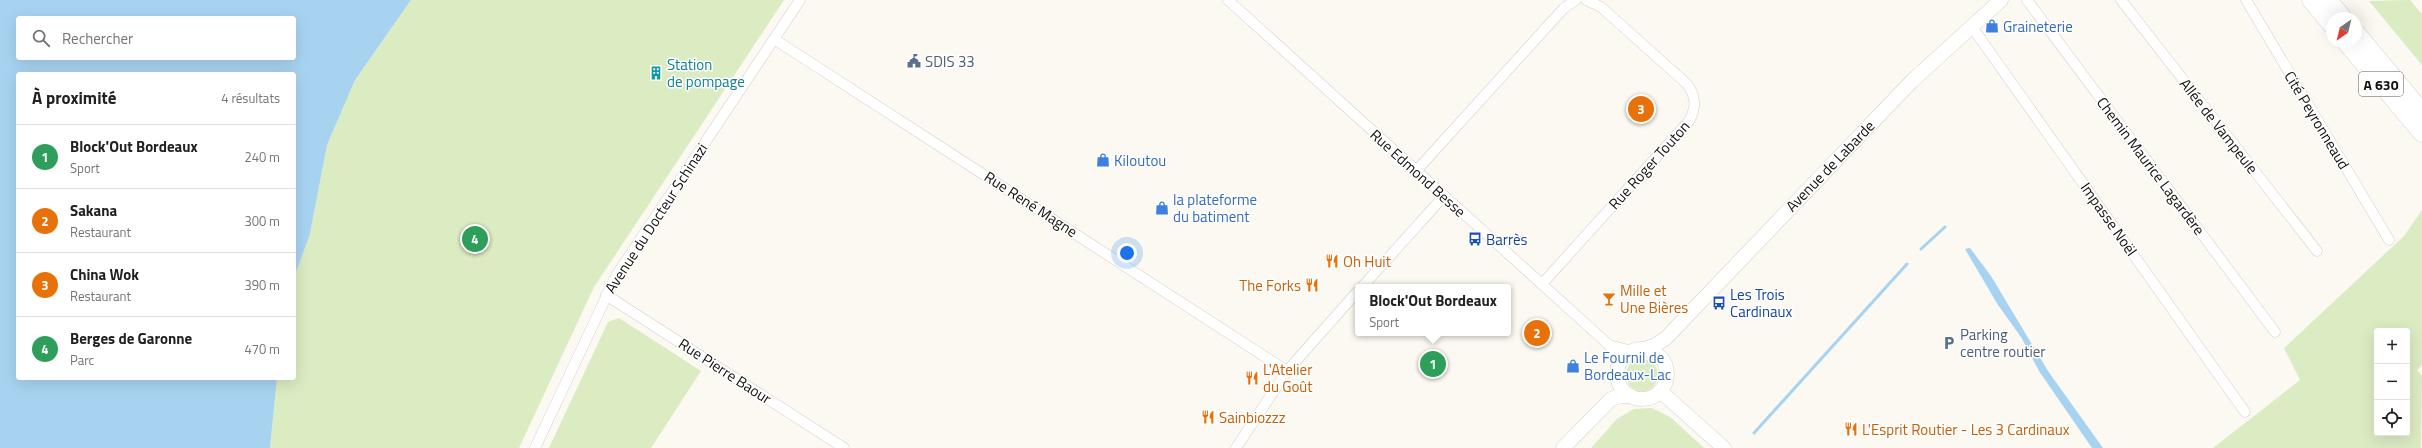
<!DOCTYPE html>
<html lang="fr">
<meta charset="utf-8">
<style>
:root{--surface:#fff;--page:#f6f6f6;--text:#202124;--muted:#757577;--line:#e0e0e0;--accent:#ea580c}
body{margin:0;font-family:"Titillium Web",sans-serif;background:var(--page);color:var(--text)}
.controls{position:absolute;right:12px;bottom:12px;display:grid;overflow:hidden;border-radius:4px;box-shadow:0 4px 16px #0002}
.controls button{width:36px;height:36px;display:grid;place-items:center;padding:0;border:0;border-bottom:1px solid var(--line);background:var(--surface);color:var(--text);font:20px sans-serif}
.compass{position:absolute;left:2326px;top:12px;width:36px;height:36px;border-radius:50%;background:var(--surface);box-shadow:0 4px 16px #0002;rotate:215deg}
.you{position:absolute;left:1127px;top:253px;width:14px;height:14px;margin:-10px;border:3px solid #fff;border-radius:50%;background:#1a73e8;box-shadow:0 0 0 6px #1a73e833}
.badge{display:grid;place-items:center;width:26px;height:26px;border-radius:50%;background:var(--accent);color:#fff;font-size:13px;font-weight:700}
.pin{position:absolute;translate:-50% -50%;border:2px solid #fff;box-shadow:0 1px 4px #0006}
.popup{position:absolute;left:1355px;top:284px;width:156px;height:52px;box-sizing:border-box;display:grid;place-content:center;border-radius:4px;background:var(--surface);filter:drop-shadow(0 1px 3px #0005);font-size:13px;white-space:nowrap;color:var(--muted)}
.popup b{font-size:15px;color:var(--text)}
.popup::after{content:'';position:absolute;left:50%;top:100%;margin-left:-8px;border:8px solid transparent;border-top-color:var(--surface)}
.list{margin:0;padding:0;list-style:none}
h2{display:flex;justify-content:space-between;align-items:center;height:52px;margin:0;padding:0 16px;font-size:17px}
h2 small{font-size:13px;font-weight:400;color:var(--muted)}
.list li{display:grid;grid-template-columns:26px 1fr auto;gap:12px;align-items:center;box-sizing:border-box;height:64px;padding:0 16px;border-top:1px solid var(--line)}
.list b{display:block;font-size:15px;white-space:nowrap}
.list p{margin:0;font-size:13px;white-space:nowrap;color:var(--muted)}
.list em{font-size:13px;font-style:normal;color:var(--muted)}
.icon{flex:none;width:22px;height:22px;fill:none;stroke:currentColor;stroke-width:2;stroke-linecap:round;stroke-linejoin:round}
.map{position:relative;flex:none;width:2422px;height:448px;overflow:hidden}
.search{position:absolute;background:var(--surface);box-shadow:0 4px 16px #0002;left:16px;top:16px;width:280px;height:44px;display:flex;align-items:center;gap:10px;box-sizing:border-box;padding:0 14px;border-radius:4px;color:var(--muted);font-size:15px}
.panel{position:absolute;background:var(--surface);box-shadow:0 4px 16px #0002;left:16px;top:72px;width:280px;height:308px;border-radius:4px}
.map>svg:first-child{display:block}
</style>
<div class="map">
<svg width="2422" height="448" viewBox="0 0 2422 448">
<rect width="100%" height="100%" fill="#fbf9f1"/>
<!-- green -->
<g fill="#dbebc2" fill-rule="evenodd">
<polygon points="411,0 784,0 594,287 519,448 270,448 277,378 294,378 294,278 310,234 327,145 355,80"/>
<polygon points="2410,0 2422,14 2422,65 2369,1"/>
<path d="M2422 210V365L2417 370 2422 376 2421 448H2213L2300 380 2284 348 2404 236ZM2377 331H2407V433H2377Z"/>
<polygon points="619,318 701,371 651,448 549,448 608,322"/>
<circle cx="1642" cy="375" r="16"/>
<polygon points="1652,408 1670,417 1704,448 1591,448 1617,419 1634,409"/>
</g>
<!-- water -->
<g fill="#a7d3f1" fill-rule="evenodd">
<path d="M0 0H411L355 80 327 145 310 234 294 278V74H18V378H277L270 448H0ZM18 18H294V58H18Z"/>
<polygon points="1970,248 1991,276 2048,371 2103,448 2092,448 2039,371 2021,337 1998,305 1965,249"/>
</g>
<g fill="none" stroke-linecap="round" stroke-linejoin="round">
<!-- stream -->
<g stroke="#a7d3f1" stroke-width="3">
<polyline points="1921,249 1945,227"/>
<polyline points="1754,433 1907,264"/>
</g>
<!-- street casing -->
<g stroke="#d1cfc8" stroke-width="11">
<g id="street">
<polyline points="1228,0 1609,345 1619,364"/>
<polyline points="2027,0 2275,332"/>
<polyline points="2121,0 2317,251"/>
<polyline points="2246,0 2389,240"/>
<polyline points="1972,27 2245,412"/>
<polyline points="774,39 1287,371"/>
<polyline points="1416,171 1564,8 1576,0"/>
<path d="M1542 284 1689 121C1697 107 1696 96 1687 84L1601 7 1586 0"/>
<polyline points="1362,287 1444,196"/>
<polyline points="606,295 844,448"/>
<polyline points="1609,345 1632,351"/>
<polyline points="535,448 616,276 800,0"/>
<polyline points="1236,448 1287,371 1358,291"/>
</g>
</g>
<!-- secondary casing -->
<g stroke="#d1cfc8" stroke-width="15">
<g id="secondary">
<polyline points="1644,349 1654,346 1666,338 1912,81 2001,0"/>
<circle cx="1642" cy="374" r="25"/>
<polyline points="1660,391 1724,448"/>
<polyline points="1563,448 1611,399 1620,396 1631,396"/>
</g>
</g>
<!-- highway casing -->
<g stroke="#d1cfc8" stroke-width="19">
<g id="highway">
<polyline points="2311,0 2332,25"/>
<polyline points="2328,0 2343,18"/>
<polyline points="2356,33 2422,112"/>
<polyline points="2346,42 2422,133"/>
</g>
</g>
<!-- street -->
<use href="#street" stroke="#fff" stroke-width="10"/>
<!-- secondary -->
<use href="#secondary" stroke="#fff" stroke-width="14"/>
<!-- highway -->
<use href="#highway" stroke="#fff" stroke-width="18"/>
</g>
<!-- icons -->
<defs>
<g id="shop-bare" transform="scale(1.08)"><path d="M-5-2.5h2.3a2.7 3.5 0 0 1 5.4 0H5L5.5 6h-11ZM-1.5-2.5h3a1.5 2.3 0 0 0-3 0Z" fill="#3f7fe0" stroke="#fff" stroke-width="2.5" paint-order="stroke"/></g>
<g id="civic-bare" transform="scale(1.08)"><path d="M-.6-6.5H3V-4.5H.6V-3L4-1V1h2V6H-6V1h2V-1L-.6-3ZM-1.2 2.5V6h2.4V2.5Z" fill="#5c6f8a" stroke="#fff" stroke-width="2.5" paint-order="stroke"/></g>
<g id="building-bare" transform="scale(1.08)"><path d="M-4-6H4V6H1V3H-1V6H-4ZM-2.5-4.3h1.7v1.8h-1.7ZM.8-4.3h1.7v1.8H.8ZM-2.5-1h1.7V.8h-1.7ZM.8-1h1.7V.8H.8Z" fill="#0f9aa8" stroke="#fff" stroke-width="2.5" paint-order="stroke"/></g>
<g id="bus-bare" transform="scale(1.08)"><path d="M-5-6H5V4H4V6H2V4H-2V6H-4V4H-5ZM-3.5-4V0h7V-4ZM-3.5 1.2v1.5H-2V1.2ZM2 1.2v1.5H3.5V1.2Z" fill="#1a4fb4" stroke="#fff" stroke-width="2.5" paint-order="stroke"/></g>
<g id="restaurant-bare" transform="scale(1.08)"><path d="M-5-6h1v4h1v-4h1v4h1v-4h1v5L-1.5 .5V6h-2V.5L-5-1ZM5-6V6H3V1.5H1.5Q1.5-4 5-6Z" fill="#e8710a" stroke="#fff" stroke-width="2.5" paint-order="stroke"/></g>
<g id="bar-bare" transform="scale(1.08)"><path d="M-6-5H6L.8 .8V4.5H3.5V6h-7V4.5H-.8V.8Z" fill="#e8710a" stroke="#fff" stroke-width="2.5" paint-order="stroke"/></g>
<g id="parking-bare" transform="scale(1.08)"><path d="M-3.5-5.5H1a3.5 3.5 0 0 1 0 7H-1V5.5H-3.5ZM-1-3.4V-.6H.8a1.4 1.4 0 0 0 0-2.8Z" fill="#5c6f8a" stroke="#fff" stroke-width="2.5" paint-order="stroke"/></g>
</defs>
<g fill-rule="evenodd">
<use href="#shop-bare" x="1992" y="26"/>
<use href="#civic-bare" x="914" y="61"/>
<use href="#building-bare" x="656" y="73"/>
<use href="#shop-bare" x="1103" y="160"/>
<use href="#shop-bare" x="1162" y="208"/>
<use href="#bus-bare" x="1475" y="239"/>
<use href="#restaurant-bare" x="1332" y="261"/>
<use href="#restaurant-bare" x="1312" y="285"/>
<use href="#bar-bare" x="1609" y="299"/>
<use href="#bus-bare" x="1719" y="303"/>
<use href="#parking-bare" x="1949" y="343"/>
<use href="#shop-bare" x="1573" y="366"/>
<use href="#restaurant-bare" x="1252" y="378"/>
<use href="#restaurant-bare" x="1208" y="417"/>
<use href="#restaurant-bare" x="1851" y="429"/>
</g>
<g text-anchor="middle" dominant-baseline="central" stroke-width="3" stroke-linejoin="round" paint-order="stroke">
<!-- shield labels -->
<rect fill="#fff" stroke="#585856" stroke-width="1" x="2359" y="72" width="44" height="24" rx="3"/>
<g font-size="14" font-weight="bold" fill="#11100e">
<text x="2381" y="84">A 630</text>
</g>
<!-- shop labels -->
<g font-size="15" fill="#366cbe" stroke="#fff" text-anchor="start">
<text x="2003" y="26">Graineterie</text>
<text x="1114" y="160">Kiloutou</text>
<text x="1173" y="199">la plateforme<tspan x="1173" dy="17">du batiment</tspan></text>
<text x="1584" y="357">Le Fournil de<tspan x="1584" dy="17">Bordeaux-Lac</tspan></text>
</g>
<!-- service labels -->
<g font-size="15" fill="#4e5e75" stroke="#fff" text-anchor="start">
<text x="925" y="61">SDIS 33</text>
<text x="1960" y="334">Parking<tspan x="1960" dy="17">centre routier</tspan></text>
</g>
<!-- culture labels -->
<g font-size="15" fill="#0d838f" stroke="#fff" text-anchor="start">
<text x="667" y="64">Station<tspan x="667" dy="17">de pompage</tspan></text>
</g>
<!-- street labels -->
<g font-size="15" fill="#11100e" stroke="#fff">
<text transform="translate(2317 120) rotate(59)">Cité Peyronneaud</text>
<text transform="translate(2219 126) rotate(52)">Allée de Vampeule</text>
<text transform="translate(1649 165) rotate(-48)">Rue Roger Touton</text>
<text transform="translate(1830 166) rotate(-46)">Avenue de Labarde</text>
<text transform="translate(2151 166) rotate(53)">Chemin Maurice Lagardère</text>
<text transform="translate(1418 173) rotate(42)">Rue Edmond Besse</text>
<text transform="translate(1031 204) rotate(33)">Rue René Magne</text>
<text transform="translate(656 218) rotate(-57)">Avenue du Docteur Schinazi</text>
<text transform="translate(2109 219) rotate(55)">Impasse Noël</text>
<text transform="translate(725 371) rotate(33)">Rue Pierre Baour</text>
</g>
<!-- transit labels -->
<g font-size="15" fill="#164399" stroke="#fff" text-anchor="start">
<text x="1486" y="239">Barrès</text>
<text x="1730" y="294">Les Trois<tspan x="1730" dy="17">Cardinaux</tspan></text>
</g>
<!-- food labels -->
<g font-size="15" fill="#c56008" stroke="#fff" text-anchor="start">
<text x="1343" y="261">Oh Huit</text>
<text x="1301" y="285" text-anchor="end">The Forks</text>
<text x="1620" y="290">Mille et<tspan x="1620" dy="17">Une Bières</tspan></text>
<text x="1263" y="369">L'Atelier<tspan x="1263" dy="17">du Goût</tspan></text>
<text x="1219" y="417">Sainbiozzz</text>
<text x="1862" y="429">L'Esprit Routier - Les 3 Cardinaux</text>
</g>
</g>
</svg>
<div class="controls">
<button>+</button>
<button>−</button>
<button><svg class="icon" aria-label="locate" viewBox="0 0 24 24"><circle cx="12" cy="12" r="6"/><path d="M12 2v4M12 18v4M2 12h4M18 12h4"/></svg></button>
</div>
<svg class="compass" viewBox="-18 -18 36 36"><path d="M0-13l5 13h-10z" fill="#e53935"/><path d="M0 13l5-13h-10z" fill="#757577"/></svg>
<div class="you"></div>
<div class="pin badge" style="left:1433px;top:364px;background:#2e9e5b">1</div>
<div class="popup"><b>Block'Out Bordeaux</b>Sport</div>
<div class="pin badge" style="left:1537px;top:333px;background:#e8710a">2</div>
<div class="pin badge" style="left:1641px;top:109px;background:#e8710a">3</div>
<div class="pin badge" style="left:475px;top:239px;background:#2e9e5b">4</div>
<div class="search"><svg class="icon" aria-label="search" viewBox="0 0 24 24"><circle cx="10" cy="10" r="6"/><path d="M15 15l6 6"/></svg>Rechercher</div>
<section class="panel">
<h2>À proximité<small>4 résultats</small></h2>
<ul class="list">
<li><span class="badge" style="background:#2e9e5b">1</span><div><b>Block'Out Bordeaux</b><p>Sport</p></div><em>240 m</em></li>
<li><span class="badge" style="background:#e8710a">2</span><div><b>Sakana</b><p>Restaurant</p></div><em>300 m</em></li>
<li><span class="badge" style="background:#e8710a">3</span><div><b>China Wok</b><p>Restaurant</p></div><em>390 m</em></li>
<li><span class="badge" style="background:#2e9e5b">4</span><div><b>Berges de Garonne</b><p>Parc</p></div><em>470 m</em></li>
</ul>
</section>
</div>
